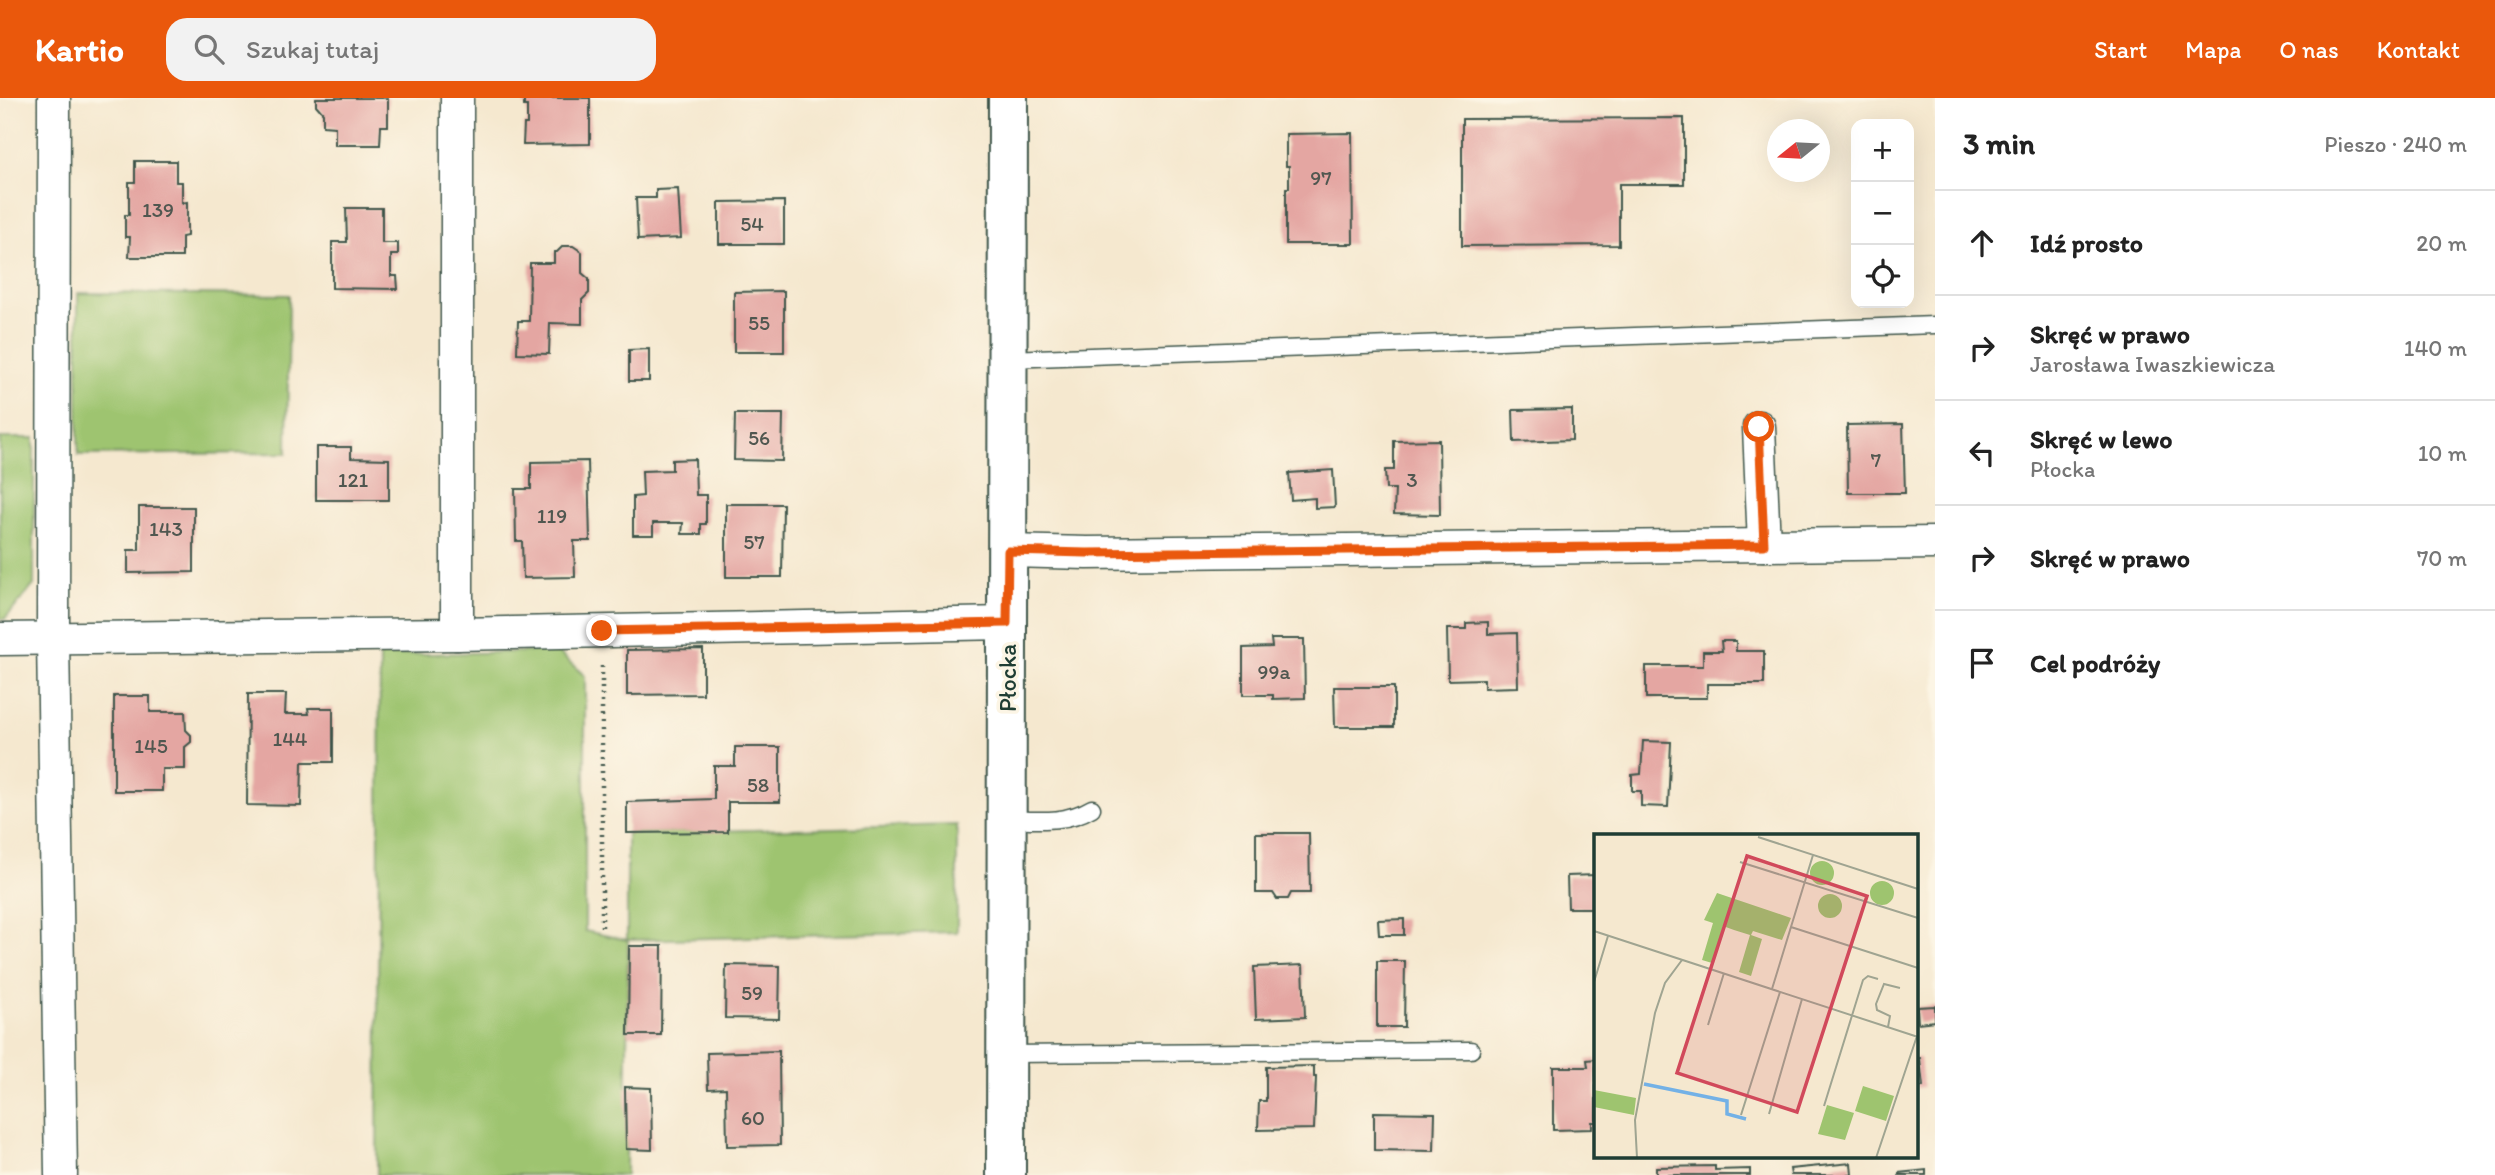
<!DOCTYPE html>
<html lang="pl">
<meta charset="utf-8">
<style>
:root{--surface:#fff;--page:#f2f2f2;--text:#222;--muted:#767676;--line:#e0e0e0;--accent:#ea580c}
body{margin:0;font-family:Itim,sans-serif;background:var(--page);color:var(--text)}
.controls{position:absolute;right:21px;top:21px;display:grid;overflow:hidden;border-radius:14px;box-shadow:0 7px 28px #0002}
.controls button{width:63px;height:63px;display:grid;place-items:center;padding:0;border:0;border-bottom:2px solid var(--line);background:var(--surface);color:var(--text);font:35px sans-serif}
.compass{position:absolute;left:1767px;top:21px;width:63px;height:63px;border-radius:50%;background:var(--surface);box-shadow:0 7px 28px #0002;rotate:252deg}
.stop{position:absolute;width:21px;height:21px;margin:-16px;border:5px solid #ea580c;border-radius:50%;background:#fff}
.stop.end{background:#ea580c;border-color:#fff;box-shadow:0 2px 7px #0008}
.list{margin:0;padding:0;list-style:none}
h2{display:flex;justify-content:space-between;align-items:center;height:91px;margin:0;padding:0 28px;font-size:30px}
h2 small{font-size:23px;font-weight:400;color:var(--muted)}
.list li{display:grid;grid-template-columns:46px 1fr auto;gap:21px;align-items:center;box-sizing:border-box;height:105px;padding:0 28px;border-top:2px solid var(--line)}
.list b{display:block;font-size:26px;white-space:nowrap}
.list p{margin:0;font-size:23px;white-space:nowrap;color:var(--muted)}
.list em{font-size:23px;font-style:normal;color:var(--muted)}
.icon{flex:none;width:38px;height:38px;fill:none;stroke:currentColor;stroke-width:2;stroke-linecap:round;stroke-linejoin:round}
.map{position:relative;flex:none;width:1935px;height:1077px;overflow:hidden}
header{display:flex;align-items:center;gap:42px;box-sizing:border-box;height:98px;padding:0 35px;background:var(--accent);color:#fff}
header strong{font-size:33px}
nav{display:flex;gap:38px;margin-inline-start:auto;font-size:24px}
.search{width:490px;height:63px;background:var(--page);display:flex;align-items:center;gap:18px;box-sizing:border-box;padding:0 24px;border-radius:21px;color:var(--muted);font-size:26px}
main{display:flex}
aside{flex:1;background:var(--surface)}
.map>svg:first-child{display:block}
</style>
<header>
<strong>Kartio</strong>
<div class="search"><svg class="icon" aria-label="search" viewBox="0 0 24 24"><circle cx="10" cy="10" r="6"/><path d="M15 15l6 6"/></svg>Szukaj tutaj</div>
<nav><a>Start</a><a>Mapa</a><a>O nas</a><a>Kontakt</a></nav>
</header>
<main>
<div class="map">
<svg width="1935" height="1077" viewBox="0 0 1935 1077">
<rect width="100%" height="100%" fill="#fcf5e5"/>
<filter id="ink" filterUnits="userSpaceOnUse"><feTurbulence type="fractalNoise" baseFrequency=".0143" numOctaves="2"/><feDisplacementMap in="SourceGraphic" scale="14" xChannelSelector="R" yChannelSelector="G"/><feConvolveMatrix kernelMatrix="1 2 1 2 8 2 1 2 1" color-interpolation-filters="sRGB"/></filter>
<filter id="wash" filterUnits="userSpaceOnUse"><feTurbulence type="fractalNoise" baseFrequency=".00686" numOctaves="4" result="noise"/><feDisplacementMap in="SourceGraphic" scale="28" xChannelSelector="R" yChannelSelector="G"/><feGaussianBlur stdDeviation="1.57" result="paint"/><feColorMatrix in="noise" values="0 0 0 0 0 0 0 0 0 0 0 0 0 0 0 0 0 1.4 0 .05"/><feComposite in="paint" operator="in"/></filter>
<g filter="url(#wash)">
<rect width="100%" height="100%" fill="#f5e8cf"/>
<!-- green -->
<g fill="#9ec46f" stroke="#5e8052" stroke-width="2">
<polygon points="78,195 289,197 287,355 78,357"/>
<polygon points="0,340 34,340 34,487 5,521 0,521"/>
<polygon points="557,553 585,578 585,833 627,842 627,735 957,727 957,834 628,842 626,1077 377,1077 380,557"/>
</g>
<g id="blocks">
<!-- building -->
<g fill="#e4a6a2">
<polygon points="316,0 388,0 388,28 381,28 380,47 335,47 335,29 323,28 323,15 316,7"/>
<polygon points="524,0 590,0 590,46 523,47 524,26 527,26 527,8 524,8"/>
<polygon points="1684,20 1684,86 1619,86 1619,147 1462,148 1462,21"/>
<polygon points="1352,35 1353,146 1286,146 1286,90 1289,90 1289,68 1286,68 1286,36"/>
<polygon points="135,63 176,63 176,84 182,84 182,105 187,104 187,138 182,139 182,159 129,159 130,139 125,139 125,117 129,117 129,84 135,84"/>
<polygon points="678,91 681,140 638,142 636,100 656,100 656,92"/>
<polygon points="784,103 784,146 719,146 719,104"/>
<polygon points="346,110 382,110 382,145 398,145 398,157 391,157 391,178 397,178 398,191 332,190 332,144 347,144"/>
<polygon points="563,148 573,148 582,154 582,175 589,181 589,195 582,202 582,226 550,225 549,256 517,255 518,223 529,223 530,165 554,165 554,154 557,154"/>
<polygon points="784,193 784,254 734,254 734,194"/>
<polygon points="649,251 649,283 629,283 629,252"/>
<polygon points="1572,311 1572,342 1514,344 1513,312"/>
<polygon points="735,316 783,316 782,363 734,362"/>
<polygon points="1903,326 1905,395 1848,395 1847,327"/>
<polygon points="1439,342 1440,417 1394,416 1395,391 1386,391 1385,372 1394,372 1394,343"/>
<polygon points="316,349 351,349 351,360 389,361 389,402 316,402"/>
<polygon points="695,361 696,397 706,397 706,426 701,426 701,436 682,436 683,425 653,425 653,437 633,437 633,399 643,398 642,373 672,372 672,362"/>
<polygon points="588,363 590,443 574,443 575,479 523,480 522,443 516,443 515,391 531,391 531,364"/>
<polygon points="1333,372 1335,409 1315,410 1315,400 1291,402 1289,375"/>
<polygon points="726,406 783,406 782,479 726,479"/>
<polygon points="139,409 194,409 194,474 128,475 128,452 139,452"/>
<polygon points="1488,524 1488,536 1517,535 1518,589 1484,590 1484,581 1448,582 1447,531 1466,531 1466,525"/>
<polygon points="1271,541 1304,541 1305,600 1273,601 1273,597 1243,597 1243,550 1272,549"/>
<polygon points="1721,543 1736,543 1736,553 1764,553 1764,586 1707,586 1707,600 1646,600 1646,568 1703,568 1703,553 1722,553"/>
<polygon points="703,551 703,596 627,597 627,552"/>
<polygon points="1334,589 1394,589 1394,629 1335,629"/>
<polygon points="248,596 286,596 285,616 309,616 308,610 333,610 333,664 302,664 301,708 247,707"/>
<polygon points="114,598 150,598 150,614 185,614 186,632 191,637 191,644 185,649 185,671 162,671 162,693 114,693"/>
<polygon points="1643,643 1671,644 1668,709 1641,708 1641,693 1632,693 1632,677 1641,676"/>
<polygon points="735,649 780,649 780,704 728,704 728,734 627,735 627,704 714,701 714,668 735,668"/>
<polygon points="1256,735 1309,735 1310,795 1291,795 1288,801 1277,801 1273,795 1256,795"/>
<polygon points="1596,777 1596,810 1568,810 1567,778"/>
<polygon points="1404,821 1404,837 1379,837 1378,822"/>
<polygon points="629,848 662,848 661,937 628,937"/>
<polygon points="1377,863 1405,863 1404,929 1377,929"/>
<polygon points="726,867 780,868 779,921 725,920"/>
<polygon points="1303,867 1305,919 1256,921 1254,869"/>
<polygon points="1935,908 1935,923 1918,925 1917,909"/>
<polygon points="779,953 780,1047 727,1048 726,990 708,991 707,955"/>
<polygon points="1916,960 1920,960 1923,989 1916,990"/>
<polygon points="1596,961 1596,1024 1592,1024 1592,1031 1553,1032 1553,969 1588,969 1587,962"/>
<polygon points="1314,968 1314,979 1316,979 1314,1031 1258,1032 1259,1003 1266,1003 1266,969"/>
<polygon points="625,989 651,990 652,1052 626,1051"/>
<polygon points="1374,1014 1435,1015 1434,1053 1374,1052"/>
<polygon points="1851,1065 1852,1077 1791,1077 1790,1071"/>
<polygon points="1715,1068 1715,1072 1750,1071 1750,1077 1656,1077 1656,1069"/>
<polygon points="1926,1072 1926,1077 1899,1077 1899,1075"/>
</g>
</g>
</g>
<g filter="url(#ink)">
<use href="#blocks" fill-opacity="0" stroke="#3f574b" stroke-width="2"/>
<g fill="none" stroke-linecap="round" stroke-linejoin="round">
<!-- lane casing -->
<g stroke="#3f574b" stroke-width="19">
<g id="lane">
<polyline points="1008,261 1935,227"/>
<path d="M1007 721C1037 722 1065 726 1092 710"/>
<polyline points="1006,956 1471,952"/>
</g>
</g>
<!-- street casing -->
<g stroke="#3f574b" stroke-width="35">
<g id="street">
<polyline points="54,0 53,539 61,1077"/>
<polyline points="1759,329 1764,447"/>
<polyline points="1008,453 1087,455 1935,445"/>
<polyline points="457,536 457,0"/>
<polyline points="0,541 457,536 1007,525"/>
</g>
</g>
<!-- secondary casing -->
<g stroke="#3f574b" stroke-width="42">
<polyline id="secondary" points="1006,1077 1008,0"/>
</g>
<!-- path -->
<polyline stroke="#3f574b" stroke-width="4.5" stroke-dasharray="2 5" stroke-linecap="butt" points="602,568 602,833"/>
<!-- lane -->
<use href="#lane" stroke="#fff" stroke-width="16"/>
<!-- street -->
<use href="#street" stroke="#fff" stroke-width="32"/>
<!-- secondary -->
<use href="#secondary" stroke="#fff" stroke-width="38"/>
</g>
</g>
<g fill="none" stroke-linecap="round" stroke-linejoin="round" filter="url(#ink)">
<!-- route -->
<polyline stroke="#ea580c" stroke-width="9" points="602,533 1007,525 1008,453 1087,455 1764,447 1759,329"/>
</g>
<g text-anchor="middle" dominant-baseline="central" stroke-width="7" stroke-linejoin="round" paint-order="stroke">
<!-- number labels -->
<g font-size="21" fill="#505750">
<text x="1321" y="79">97</text>
<text x="158" y="111">139</text>
<text x="752" y="125">54</text>
<text x="759" y="224">55</text>
<text x="759" y="339">56</text>
<text x="1876" y="361">7</text>
<text x="353" y="381">121</text>
<text x="1412" y="381">3</text>
<text x="552" y="417">119</text>
<text x="166" y="430">143</text>
<text x="754" y="443">57</text>
<text x="1274" y="573">99a</text>
<text x="290" y="640">144</text>
<text x="151" y="647">145</text>
<text x="758" y="686">58</text>
<text x="752" y="894">59</text>
<text x="753" y="1019">60</text>
</g>
<!-- street labels -->
<g font-size="24" fill="#1f3d34" stroke="#fcf5e5">
<text transform="translate(1007 580) rotate(-90)">Płocka</text>
</g>
</g>
<!-- overview -->
<g transform="translate(1594 736)">
<rect width="324" height="324" fill="#f5e8cf"/>
<path d="M216 39a12 12 0 1 1 24 0a12 12 0 1 1-24 0ZM276 59a12 12 0 1 1 24 0a12 12 0 1 1-24 0ZM123 59 197 84 188 106 159 97 157 101 168 105 157 142 145 138 156 101 140 96 129 92 118 129 108 126 119 89 110 86ZM224 72a12 12 0 1 1 24 0a12 12 0 1 1-24 0ZM269 252 300 262 292 287 261 277ZM0 256 42 264 40 281 0 273ZM233 271 260 279 251 306 224 300Z" fill="#9ec46f"/>
<path fill="none" stroke="#73b1e6" stroke-width="3.5" d="M50 250 133 267V280L152 285"/>
<path fill="none" stroke="#9fa491" stroke-width="2" d="M164 3 324 55M146 28 324 84M197 93 324 134M0 97 324 203M0 148 14 102M178 155 219 21M114 191 130 139M294 193 296 182 283 176 282 170 290 150 306 154M230 272 269 146 274 142 284 145M175 280 208 165M147 281 186 158M43 324 41 286 61 179 71 149 88 126M282 324 323 202"/>
<path fill="#d1495b" fill-opacity="0.15" stroke="#d1495b" stroke-width="3.5" d="M153 22 273 62 203 278 83 239Z"/>
<rect width="324" height="324" fill="none" stroke="#1f3d34" stroke-width="3.5"/>
</g>
</svg>
<div class="controls">
<button>+</button>
<button>−</button>
<button><svg class="icon" aria-label="locate" viewBox="0 0 24 24"><circle cx="12" cy="12" r="6"/><path d="M12 2v4M12 18v4M2 12h4M18 12h4"/></svg></button>
</div>
<svg class="compass" viewBox="-18 -18 36 36"><path d="M0-13l5 13h-10z" fill="#e53935"/><path d="M0 13l5-13h-10z" fill="#767676"/></svg>
<div class="stop" style="left:1759px;top:329px"></div>
<div class="stop end" style="left:602px;top:533px"></div>
</div>
<aside>
<h2>3 min<small>Pieszo · 240 m</small></h2>
<ul class="list">
<li><svg class="icon" aria-label="ahead" viewBox="0 0 24 24"><path d="M12 20V5M6 11l6-6 6 6"/></svg><div><b>Idź prosto</b></div><em>20 m</em></li>
<li><svg class="icon" aria-label="right" viewBox="0 0 24 24"><path d="M7 20v-9h11M14 6l5 5-5 5"/></svg><div><b>Skręć w prawo</b><p>Jarosława Iwaszkiewicza</p></div><em>140 m</em></li>
<li><svg class="icon" aria-label="left" viewBox="0 0 24 24"><path d="M17 20v-9H6M10 6l-5 5 5 5"/></svg><div><b>Skręć w lewo</b><p>Płocka</p></div><em>10 m</em></li>
<li><svg class="icon" aria-label="right" viewBox="0 0 24 24"><path d="M7 20v-9h11M14 6l5 5-5 5"/></svg><div><b>Skręć w prawo</b></div><em>70 m</em></li>
<li><svg class="icon" aria-label="arrive" viewBox="0 0 24 24"><path d="M6 21V4h12l-3 4 3 4H6"/></svg><div><b>Cel podróży</b></div></li>
</ul>
</aside>
</main>
